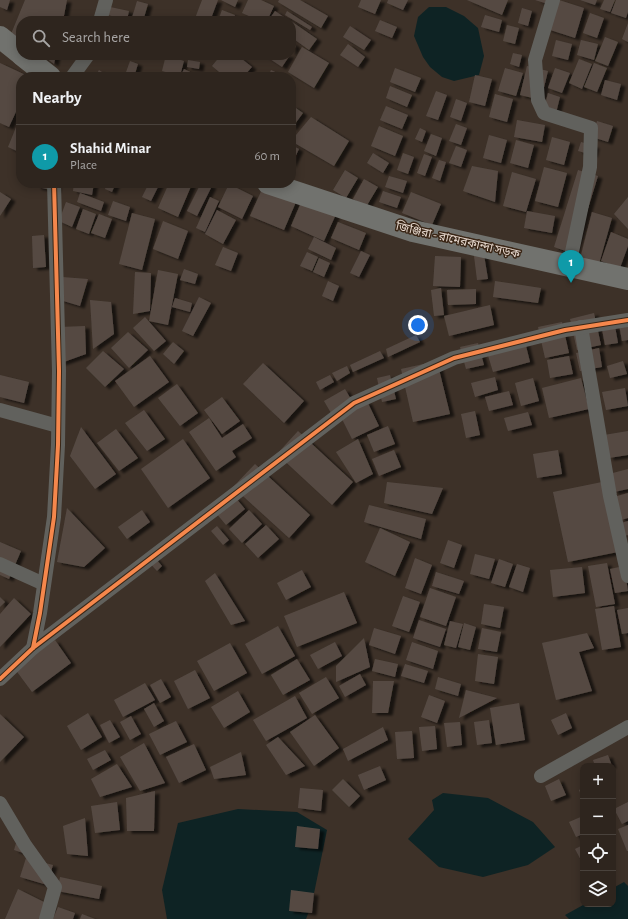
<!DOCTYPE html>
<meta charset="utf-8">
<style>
:root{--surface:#2e251e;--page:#3a312b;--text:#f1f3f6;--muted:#a7a5a4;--line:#49423c;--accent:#bca0f2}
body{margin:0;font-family:"Alegreya Sans","Noto Sans Bengali",sans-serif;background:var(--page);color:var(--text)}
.controls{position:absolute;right:12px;bottom:12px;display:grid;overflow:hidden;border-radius:8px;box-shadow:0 2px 10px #0003}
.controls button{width:36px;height:36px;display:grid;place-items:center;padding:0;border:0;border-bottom:1px solid var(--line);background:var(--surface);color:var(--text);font:20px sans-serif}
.you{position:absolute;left:418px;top:325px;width:14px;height:14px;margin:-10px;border:3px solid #fff;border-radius:50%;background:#1a73e8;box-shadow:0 0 0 6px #1a73e833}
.badge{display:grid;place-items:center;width:26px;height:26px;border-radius:50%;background:var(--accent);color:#fff;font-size:13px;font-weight:700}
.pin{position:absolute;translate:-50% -33px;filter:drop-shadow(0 1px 2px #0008)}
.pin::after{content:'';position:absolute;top:21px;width:14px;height:12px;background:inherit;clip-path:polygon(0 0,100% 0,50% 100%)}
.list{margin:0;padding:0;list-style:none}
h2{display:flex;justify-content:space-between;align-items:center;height:52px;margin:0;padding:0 16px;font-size:17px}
h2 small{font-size:13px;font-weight:400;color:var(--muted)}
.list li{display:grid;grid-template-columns:26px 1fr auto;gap:12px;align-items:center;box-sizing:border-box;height:64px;padding:0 16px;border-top:1px solid var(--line)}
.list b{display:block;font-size:15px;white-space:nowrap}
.list p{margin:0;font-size:13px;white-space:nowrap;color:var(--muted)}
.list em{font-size:13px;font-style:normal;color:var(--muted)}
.icon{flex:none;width:22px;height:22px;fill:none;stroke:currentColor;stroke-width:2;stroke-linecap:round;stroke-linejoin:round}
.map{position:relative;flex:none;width:628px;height:919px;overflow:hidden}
.search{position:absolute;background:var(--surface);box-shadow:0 2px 10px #0003;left:16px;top:16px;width:280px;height:44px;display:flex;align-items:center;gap:10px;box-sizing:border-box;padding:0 14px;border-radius:16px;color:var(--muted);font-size:15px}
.panel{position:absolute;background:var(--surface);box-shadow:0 2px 10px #0003;left:16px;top:72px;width:280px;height:116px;border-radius:16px}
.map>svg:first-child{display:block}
</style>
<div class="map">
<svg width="628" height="919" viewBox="0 0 628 919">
<defs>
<filter id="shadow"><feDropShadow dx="4.5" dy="2.5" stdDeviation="1" flood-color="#0009"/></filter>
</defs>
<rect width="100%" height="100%" fill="#3d3128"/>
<!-- water -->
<g fill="#0e2324">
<polygon points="429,7 446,7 464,16 478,28 484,56 479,75 454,81 442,77 430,67 423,57 414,36 418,17"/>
<polygon points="443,793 488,798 533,822 555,847 528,865 483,877 439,867 408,839 434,810 432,800"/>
<polygon points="238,809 297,812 327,830 312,903 306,919 167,919 162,890 178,823"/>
<polygon points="624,882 628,886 628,919 569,919 565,915 585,904 613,904 613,888"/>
</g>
<!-- building -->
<g fill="#554a43" filter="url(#shadow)">
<polygon points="0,0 10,0 7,10 0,7"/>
<polygon points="25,0 67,0 63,21 21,21 21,41 11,34"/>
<polygon points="202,0 218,0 210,21 194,21"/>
<polygon points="221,0 238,0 235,7"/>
<polygon points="248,0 261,0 274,6 267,21 260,21 242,13"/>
<polygon points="279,0 300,0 328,16 321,28 278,2"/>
<polygon points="361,0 381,0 375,14 358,7"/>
<polygon points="388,0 408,0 403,10 387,3"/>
<polygon points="467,0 508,0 502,15"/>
<polygon points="535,0 549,0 548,4"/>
<polygon points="559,0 584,8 575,38 547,29"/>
<polygon points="580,0 597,0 595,5"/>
<polygon points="604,0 615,0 610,12 600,9"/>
<polygon points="616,0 628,0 628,12 626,18 611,13"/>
<polygon points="137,1 148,4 143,21 131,21"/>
<polygon points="110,7 129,11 127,20 108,15"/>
<polygon points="522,8 532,11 528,26 518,23"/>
<polygon points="222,10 235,15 233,21 218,21"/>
<polygon points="275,11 290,21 268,21"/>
<polygon points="287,11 312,27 310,30 285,15"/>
<polygon points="590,13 604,18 597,38 583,33"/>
<polygon points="485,15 502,20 499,32 481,27"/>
<polygon points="243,17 249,21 241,21"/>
<polygon points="380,20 397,27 392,38 375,31"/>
<polygon points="291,21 317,39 309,50 291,37"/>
<polygon points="628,23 628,42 622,39"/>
<polygon points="507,25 519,28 515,44 503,41"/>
<polygon points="350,26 371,40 364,50 343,37"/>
<polygon points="605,37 618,42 608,66 595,61"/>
<polygon points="556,40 572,44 568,60 552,56"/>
<polygon points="581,40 598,44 594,60 577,55"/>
<polygon points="291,42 296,46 291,54"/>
<polygon points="348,44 365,57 358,67 340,55"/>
<polygon points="302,47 329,63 314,88 288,72"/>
<polygon points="513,53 522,55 519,67 510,64"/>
<polygon points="42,55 56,55 54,64"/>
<polygon points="166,55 184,61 180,76 162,71"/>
<polygon points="221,55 237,55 252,67 243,77 225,77 212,66"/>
<polygon points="264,55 290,55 282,67"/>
<polygon points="579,59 592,64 582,89 569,83"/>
<polygon points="188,60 200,62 199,69 187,67"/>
<polygon points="130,61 138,64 134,77 125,75"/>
<polygon points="0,63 30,77 21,77 21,101 9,127 0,123"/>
<polygon points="594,63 607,68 597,92 584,87"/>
<polygon points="527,66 548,71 541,100 520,95"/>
<polygon points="395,68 421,78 415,92 390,82"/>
<polygon points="505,68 523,73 516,96 498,91"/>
<polygon points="555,68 570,73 562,93 548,88"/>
<polygon points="184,69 201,77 180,77"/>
<polygon points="99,70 109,77 95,77"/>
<polygon points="271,70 286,77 268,77"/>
<polygon points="475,75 492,79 485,106 469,102"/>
<polygon points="605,80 621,84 617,100 601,95"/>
<polygon points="390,86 412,95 407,107 386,98"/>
<polygon points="436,91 447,95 438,120 426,116"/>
<polygon points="548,93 560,97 556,113 544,109"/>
<polygon points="495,94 513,99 507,122 489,117"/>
<polygon points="456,99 467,103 461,121 450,117"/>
<polygon points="293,106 303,113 292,128 291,127 291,109"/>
<polygon points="386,106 408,115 402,129 380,120"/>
<polygon points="21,115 21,153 8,147"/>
<polygon points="311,117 349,141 334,166 291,141"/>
<polygon points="517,120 545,125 542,142 514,137"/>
<polygon points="597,121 613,126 608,142 592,137"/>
<polygon points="456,124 467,128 461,145 449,141"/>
<polygon points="379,126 403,136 395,156 371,146"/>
<polygon points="420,128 426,131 422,142 415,139"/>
<polygon points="431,134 442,138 436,156 424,151"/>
<polygon points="489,135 507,140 501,163 483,158"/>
<polygon points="552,137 570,142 564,165 546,160"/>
<polygon points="516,140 534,145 528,168 510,163"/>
<polygon points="581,142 595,146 593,155 578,151"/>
<polygon points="291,145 299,149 291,166"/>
<polygon points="456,146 467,150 461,167 449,163"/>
<polygon points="373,153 389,163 383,173 367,163"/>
<polygon points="403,153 414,157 408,174 397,170"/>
<polygon points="424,154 432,157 425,176 417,173"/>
<polygon points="439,160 446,162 440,181 432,178"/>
<polygon points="472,166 498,171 495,202 463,191"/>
<polygon points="544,167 567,173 558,207 535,201"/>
<polygon points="345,170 358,178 346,198 333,190"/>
<polygon points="578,170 598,176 574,254 554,247"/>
<polygon points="512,172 536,179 526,212 503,206"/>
<polygon points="389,176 407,181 403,193 385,187"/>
<polygon points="364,179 378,187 366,207 353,199"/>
<polygon points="37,183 57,183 56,191 37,187"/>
<polygon points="74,183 94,183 92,195 73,191"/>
<polygon points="107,183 116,183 112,192 105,189"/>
<polygon points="149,183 160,183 151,201 142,197"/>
<polygon points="169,183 192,184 178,217 158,208"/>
<polygon points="201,183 206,183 212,186 197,216 187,211"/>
<polygon points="229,184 253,196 242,219 218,207"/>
<polygon points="263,187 296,202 284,230 250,216"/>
<polygon points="383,191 401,197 397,208 379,202"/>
<polygon points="0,192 11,199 0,216"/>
<polygon points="411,192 441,204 432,225 402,213"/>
<polygon points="80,193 104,202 101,211 77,202"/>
<polygon points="210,197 219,201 205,232 196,228"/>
<polygon points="628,197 628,229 614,214"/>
<polygon points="303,198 337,212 324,241 291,226"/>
<polygon points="113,201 130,207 126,221 108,215"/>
<polygon points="66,202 80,207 72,227 59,221"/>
<polygon points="83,209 96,214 89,234 76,229"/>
<polygon points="217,210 236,220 223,244 205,234"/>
<polygon points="527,211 555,216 552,233 524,228"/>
<polygon points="592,212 612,218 599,264 580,259"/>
<polygon points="132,213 155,219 142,270 119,264"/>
<polygon points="99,214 112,219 105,238 91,233"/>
<polygon points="163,221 188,231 178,259 153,249"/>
<polygon points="338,222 366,233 359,250 331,238"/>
<polygon points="611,232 628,239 628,246 620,268 601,261"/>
<polygon points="44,235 46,267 33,268 32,236"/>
<polygon points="314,237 336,248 331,260 308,249"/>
<polygon points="223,247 238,253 231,271 215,265"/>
<polygon points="361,251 370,255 359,277 350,273"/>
<polygon points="307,252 318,257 312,271 300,266"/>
<polygon points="484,255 488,279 477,280 474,256"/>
<polygon points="435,256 461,257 460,287 433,286"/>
<polygon points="319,258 330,263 324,277 313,272"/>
<polygon points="184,269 198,274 195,284 180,280"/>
<polygon points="158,270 178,274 168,325 149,321"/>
<polygon points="135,272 151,273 150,311 133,314"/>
<polygon points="62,277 88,279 80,306 60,300"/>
<polygon points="328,281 339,286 333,301 322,296"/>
<polygon points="495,281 541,288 538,303 493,297"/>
<polygon points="441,288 444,315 434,316 431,290"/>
<polygon points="476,289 476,304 448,305 447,290"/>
<polygon points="199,297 211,303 193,336 182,331"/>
<polygon points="175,298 192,303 190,312 172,307"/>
<polygon points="90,300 111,302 114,334 93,349"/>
<polygon points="490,305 494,325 449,336 444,316"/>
<polygon points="594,313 601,345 577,350 570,319"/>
<polygon points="145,317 166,341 154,351 133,328"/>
<polygon points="562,322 569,353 545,358 538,327"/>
<polygon points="628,323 628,340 622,341 619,324"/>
<polygon points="85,326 86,354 61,363 60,327"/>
<polygon points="615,326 618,343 605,345 602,329"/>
<polygon points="128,332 148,350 129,368 111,348"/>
<polygon points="416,335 420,342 388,357 386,349"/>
<polygon points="173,342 184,351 174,364 163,354"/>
<polygon points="525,342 530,362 493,372 487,352"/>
<polygon points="478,343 484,365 466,369 460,347"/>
<polygon points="599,348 602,367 580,371 576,353"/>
<polygon points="103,351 124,369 105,387 86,368"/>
<polygon points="380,351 384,358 353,372 350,365"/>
<polygon points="150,356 169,382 134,407 115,381"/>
<polygon points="569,356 573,374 550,378 547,360"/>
<polygon points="437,361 450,414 413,422 401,369"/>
<polygon points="623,361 627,374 610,378 607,366"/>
<polygon points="263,363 304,401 284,423 243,384"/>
<polygon points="347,366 350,373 337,381 332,373"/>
<polygon points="0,375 29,382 24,403 0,397"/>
<polygon points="330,375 334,382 320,390 316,382"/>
<polygon points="390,375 396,399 382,402 377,378"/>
<polygon points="495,377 498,390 475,397 471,383"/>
<polygon points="533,378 539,401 521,406 515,383"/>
<polygon points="581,378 589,409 549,418 542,388"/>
<polygon points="177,384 198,413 180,426 158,398"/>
<polygon points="625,388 628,406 606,410 602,392"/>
<polygon points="345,389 352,401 331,413 324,401"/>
<polygon points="509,391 513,405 489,411 485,397"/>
<polygon points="222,397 240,421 222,434 204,410"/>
<polygon points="367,401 379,426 352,439 340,415"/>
<polygon points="144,410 165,439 147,451 125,423"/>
<polygon points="475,411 480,435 466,438 461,414"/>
<polygon points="528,412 532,425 508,431 504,418"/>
<polygon points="209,418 222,438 243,424 252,438 232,451 236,457 216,471 189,432"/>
<polygon points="388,426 395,444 374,452 367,435"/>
<polygon points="81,427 116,474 95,489 70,456"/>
<polygon points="116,429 138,458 119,471 97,443"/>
<polygon points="298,431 353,482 332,505 277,454"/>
<polygon points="628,431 628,455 609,458 604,435"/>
<polygon points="183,439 210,478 168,508 141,469"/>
<polygon points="358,439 373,474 356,483 336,452"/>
<polygon points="394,450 401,467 379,476 372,459"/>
<polygon points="558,450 562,474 537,478 533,454"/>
<polygon points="255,464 310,515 289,538 233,487"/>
<polygon points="628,469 628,489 614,492 609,474"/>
<polygon points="607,481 623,551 568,562 553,492"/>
<polygon points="387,482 443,488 432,514 384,503"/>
<polygon points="628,493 628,518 621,520 614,497"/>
<polygon points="235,497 245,509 226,525 216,513"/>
<polygon points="369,505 426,519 421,539 364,522"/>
<polygon points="67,508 105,548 84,567 57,562"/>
<polygon points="142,510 150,522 127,539 118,527"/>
<polygon points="249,510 262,524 242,543 229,529"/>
<polygon points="628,521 628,535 624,536 621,523"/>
<polygon points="266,525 279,539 258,558 245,544"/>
<polygon points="217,526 229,540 223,545 211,531"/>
<polygon points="380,528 410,542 395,576 365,562"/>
<polygon points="448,540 462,545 454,568 440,563"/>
<polygon points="0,542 21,551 9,579 0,575"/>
<polygon points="150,552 162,566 157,571 144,557"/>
<polygon points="475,554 495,559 489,579 470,574"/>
<polygon points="415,558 432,565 421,594 405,588"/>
<polygon points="499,559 513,564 505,587 491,583"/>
<polygon points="607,563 615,604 596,607 588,566"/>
<polygon points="517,564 530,568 523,592 509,587"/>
<polygon points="624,566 628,591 615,593 610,569"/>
<polygon points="582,567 585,593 553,597 550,570"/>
<polygon points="302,570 311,587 286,600 277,583"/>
<polygon points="436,572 464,581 459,594 432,586"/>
<polygon points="215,573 245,621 231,625 205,581"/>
<polygon points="430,588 456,597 446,626 420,617"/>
<polygon points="344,592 357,623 297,647 284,616"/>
<polygon points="403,596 420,602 409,632 392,626"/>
<polygon points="0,597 5,602 0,607"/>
<polygon points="14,598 31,614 0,647 0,614"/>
<polygon points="484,604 504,607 500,628 481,624"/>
<polygon points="614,606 621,647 602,650 595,609"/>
<polygon points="628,608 628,633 622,634 617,610"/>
<polygon points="419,620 446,629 440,647 413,638"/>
<polygon points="450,621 463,624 456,648 444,645"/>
<polygon points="464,623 476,627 470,650 458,647"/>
<polygon points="278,626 295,656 262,674 245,644"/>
<polygon points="374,628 401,636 395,654 369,645"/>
<polygon points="482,628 501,632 497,652 478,649"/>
<polygon points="587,633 594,648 579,652 592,691 556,700 542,643"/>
<polygon points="364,638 370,667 336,682 336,666"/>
<polygon points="55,640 71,663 32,692 15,669"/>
<polygon points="335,642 342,656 318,669 310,655"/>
<polygon points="412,642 438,651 433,669 406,660"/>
<polygon points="230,643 247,673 214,691 197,661"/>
<polygon points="478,654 498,657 494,684 475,681"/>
<polygon points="297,659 310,680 283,695 271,675"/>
<polygon points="375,659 398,664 395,677 372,671"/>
<polygon points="405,664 428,671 424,683 401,676"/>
<polygon points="195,670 210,698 188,709 174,681"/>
<polygon points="360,674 366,685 345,697 339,686"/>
<polygon points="326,677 339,698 312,714 299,693"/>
<polygon points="438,677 461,684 458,696 435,689"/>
<polygon points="161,679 171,697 160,703 150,685"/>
<polygon points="373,681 394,681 388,713 372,713"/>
<polygon points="145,683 155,700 123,717 114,700"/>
<polygon points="466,690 497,698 459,718"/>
<polygon points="238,691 250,712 224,728 211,707"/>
<polygon points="429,695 445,701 437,723 421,717"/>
<polygon points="295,696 307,718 266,741 253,720"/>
<polygon points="154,703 164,721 154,727 144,709"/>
<polygon points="519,703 525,740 496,745 490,708"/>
<polygon points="88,713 102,737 81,750 67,726"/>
<polygon points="566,713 572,728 558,735 551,720"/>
<polygon points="0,714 24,737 0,762"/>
<polygon points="315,715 339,748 314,766 290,732"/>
<polygon points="131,716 141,734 130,740 120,722"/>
<polygon points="110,720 120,737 109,743 100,725"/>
<polygon points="489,720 492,743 477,745 474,722"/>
<polygon points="176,721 187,742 160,755 149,734"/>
<polygon points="460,722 462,745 447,747 444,723"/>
<polygon points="435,726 437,749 422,751 419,727"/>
<polygon points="383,727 388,740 348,761 343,749"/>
<polygon points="412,731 414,758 397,759 395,732"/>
<polygon points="278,737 305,766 286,775 266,745"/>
<polygon points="144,743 165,783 140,791 120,757"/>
<polygon points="194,744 206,770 179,783 166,757"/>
<polygon points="105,750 111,760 93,770 87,759"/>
<polygon points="241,752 246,775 214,779 210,767"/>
<polygon points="608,755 612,766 595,766 593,760"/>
<polygon points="117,764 132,787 100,797 91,779"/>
<polygon points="380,766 386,780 364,790 358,775"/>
<polygon points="343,779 360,796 349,807 332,790"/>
<polygon points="559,779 566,795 551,801 545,786"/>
<polygon points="300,788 323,790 321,811 298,808"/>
<polygon points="583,788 583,800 579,790"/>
<polygon points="155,791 154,831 127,831 126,798"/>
<polygon points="117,802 120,830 95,833 91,806"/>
<polygon points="628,802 628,821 622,824 614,809"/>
<polygon points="583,816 583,834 576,837 569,822"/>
<polygon points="85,818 88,856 67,854 63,826"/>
<polygon points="628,825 628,851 627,851 618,829"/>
<polygon points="297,826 320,829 318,849 295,847"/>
<polygon points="17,840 23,853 14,850"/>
<polygon points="583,845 583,864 575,849"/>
<polygon points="26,858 53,865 47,885 20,877"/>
<polygon points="60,877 102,886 99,899 57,891"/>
<polygon points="18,889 52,906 44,919 5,919"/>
<polygon points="291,890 314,893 312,913 289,911"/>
<polygon points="58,907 75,913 73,919 53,919"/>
<polygon points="82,914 95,919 80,919"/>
</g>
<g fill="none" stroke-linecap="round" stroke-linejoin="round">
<!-- minor -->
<g stroke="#61615d" stroke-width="14">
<polyline points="553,0 535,60 538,100 544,113 591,128 590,167 569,266"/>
<polyline points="100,21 106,0"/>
<polyline points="72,77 88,55"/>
<polyline points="581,327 610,496 628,576"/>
<polyline points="0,410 58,426"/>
<polyline points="0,564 44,584"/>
<polyline points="33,648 40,613 54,517 58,445 59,371 54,183"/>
<polyline points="0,679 33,648 354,403 454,358 565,330 628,320"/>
<polyline points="541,776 628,727"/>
<polyline points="0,803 25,845 55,887 46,919"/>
</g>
<!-- primary -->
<g stroke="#71726e" stroke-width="22">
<polyline points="0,37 21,54"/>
<polyline points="22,55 50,77"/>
<polyline points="268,183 413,231 628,279"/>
</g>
<!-- cycleway casing -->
<g stroke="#3a2616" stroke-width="6">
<g id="cycleway">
<polyline points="33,648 40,613 54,517 58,445 59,371 54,183"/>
<polyline points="0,679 33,648 354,403 454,358 565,330 628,320"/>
</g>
</g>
<!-- cycleway -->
<use href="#cycleway" stroke="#f5874c" stroke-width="4"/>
</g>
<g text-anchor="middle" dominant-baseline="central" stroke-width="3" stroke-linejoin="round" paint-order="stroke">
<!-- street labels -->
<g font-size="12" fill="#e7d9cf" stroke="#3a2616">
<text transform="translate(458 240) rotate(13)">জিঞ্জিরা - রামেরকান্দা সড়ক</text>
</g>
</g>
</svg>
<div class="controls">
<button>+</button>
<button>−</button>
<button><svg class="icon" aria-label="locate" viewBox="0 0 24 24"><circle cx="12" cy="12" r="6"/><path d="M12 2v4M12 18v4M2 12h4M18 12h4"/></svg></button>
<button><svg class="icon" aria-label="layers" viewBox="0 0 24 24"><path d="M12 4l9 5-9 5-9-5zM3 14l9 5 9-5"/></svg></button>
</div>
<div class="you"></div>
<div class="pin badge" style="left:571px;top:283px;background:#0f9aa8">1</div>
<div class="search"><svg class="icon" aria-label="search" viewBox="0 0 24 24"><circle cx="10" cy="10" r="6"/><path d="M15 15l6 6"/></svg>Search here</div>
<section class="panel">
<h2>Nearby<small></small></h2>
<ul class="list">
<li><span class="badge" style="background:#0f9aa8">1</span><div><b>Shahid Minar</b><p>Place</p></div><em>60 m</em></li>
</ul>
</section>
</div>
